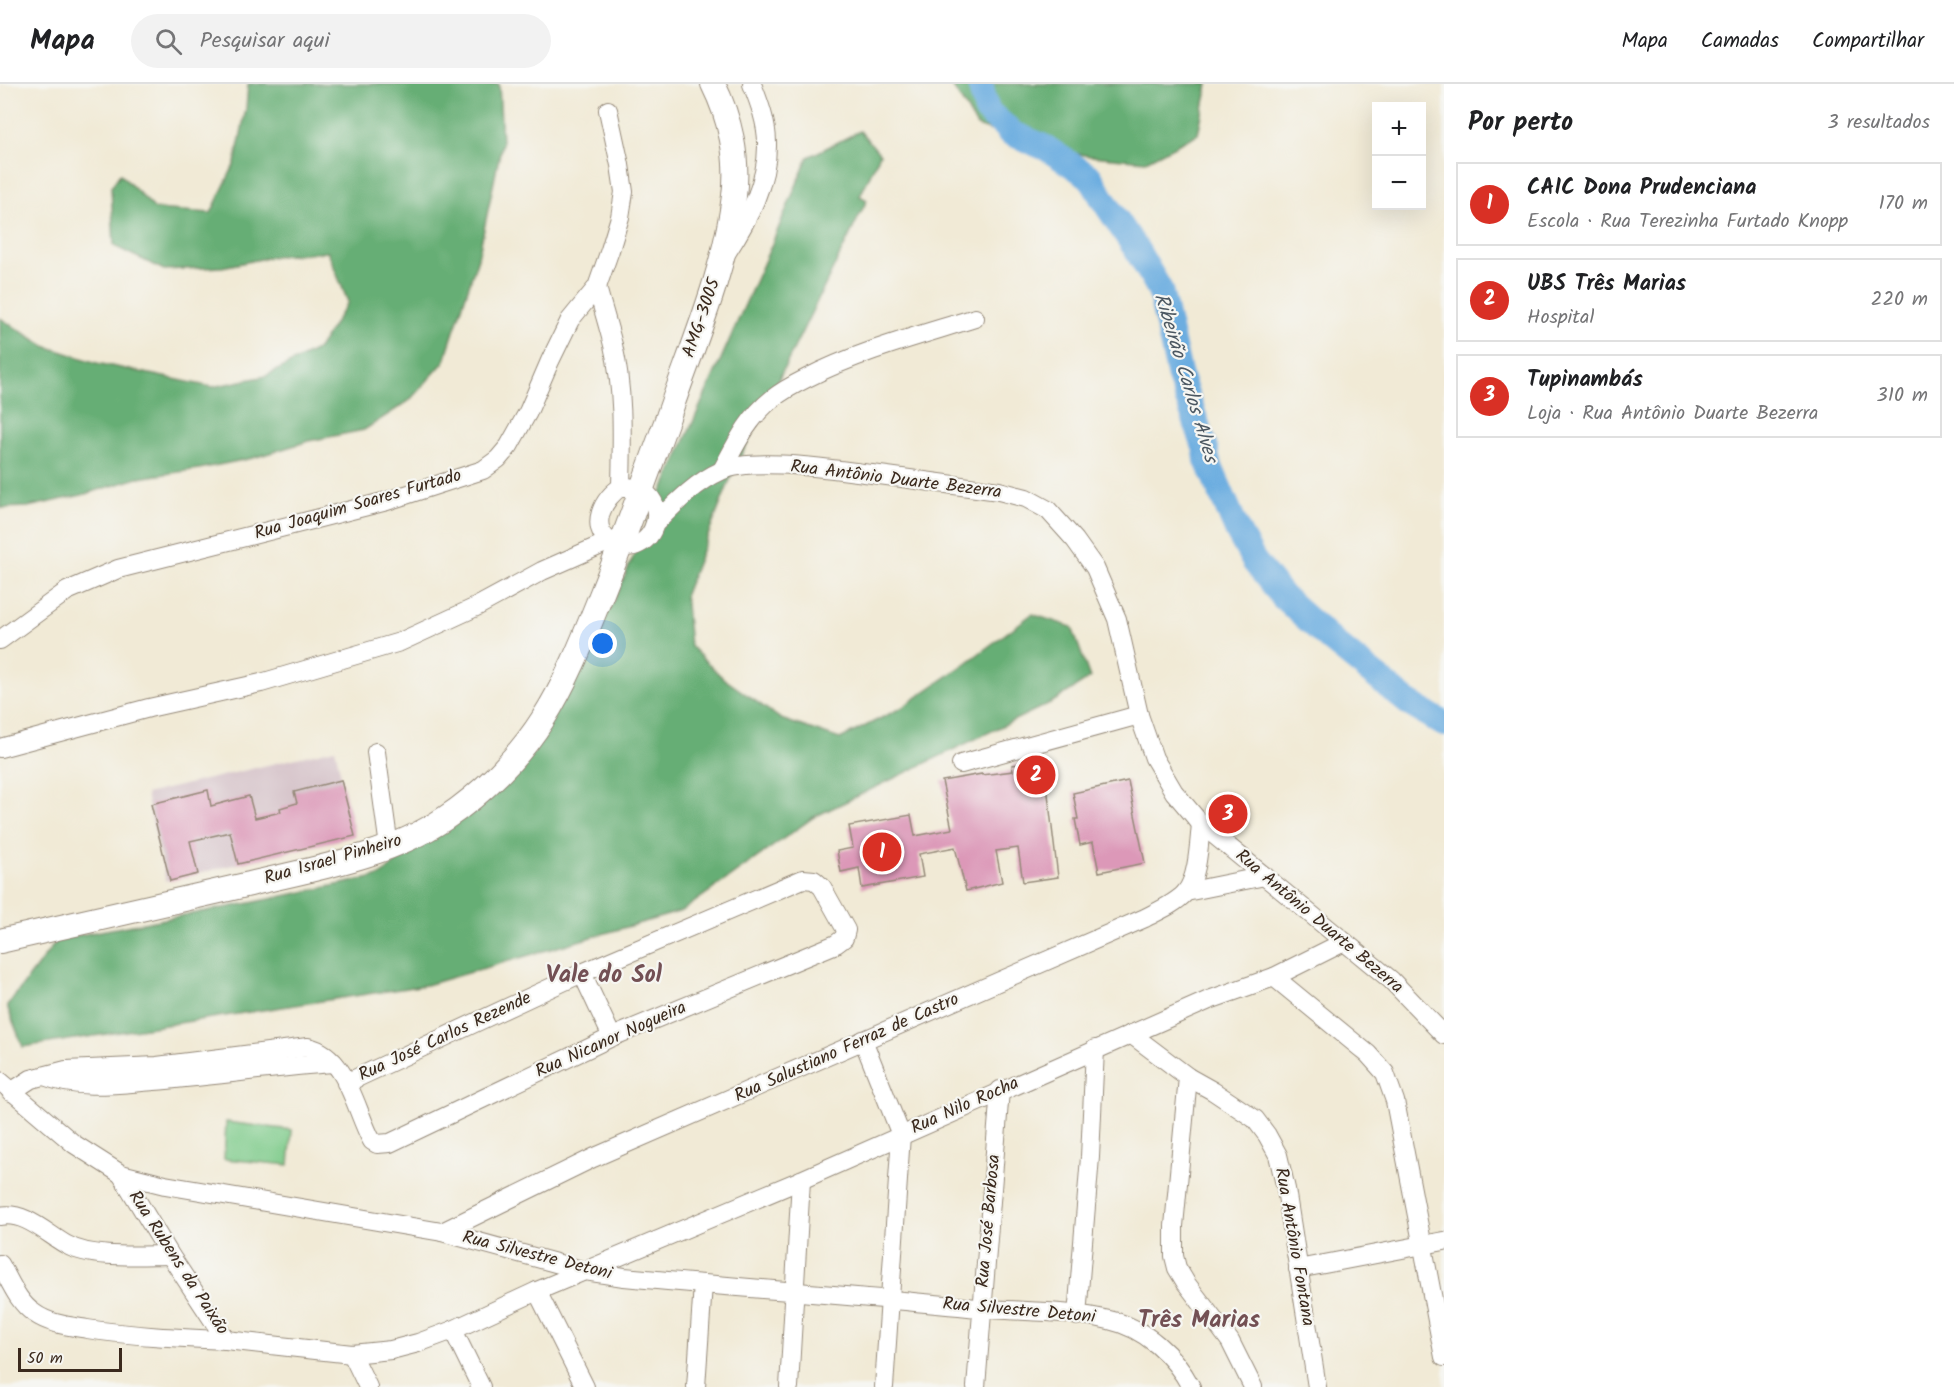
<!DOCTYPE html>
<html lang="pt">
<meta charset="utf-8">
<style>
:root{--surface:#fff;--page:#f2f2f2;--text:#202124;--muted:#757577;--line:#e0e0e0;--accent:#d93025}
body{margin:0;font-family:Kalam,sans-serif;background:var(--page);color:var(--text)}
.controls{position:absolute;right:18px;top:18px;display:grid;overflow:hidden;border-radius:0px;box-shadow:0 6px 24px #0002}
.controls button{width:54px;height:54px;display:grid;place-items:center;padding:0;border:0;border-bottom:2px solid var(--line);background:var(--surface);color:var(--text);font:30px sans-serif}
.scale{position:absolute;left:18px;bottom:15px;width:104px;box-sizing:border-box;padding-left:6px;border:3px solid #3b2a1e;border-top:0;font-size:16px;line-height:21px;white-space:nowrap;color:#3b2a1e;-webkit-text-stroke:4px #f6f6f2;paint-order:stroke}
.you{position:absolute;left:603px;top:560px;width:21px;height:21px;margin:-15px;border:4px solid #fff;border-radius:50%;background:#1a73e8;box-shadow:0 0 0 9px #1a73e833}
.badge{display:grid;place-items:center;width:39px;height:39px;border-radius:50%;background:var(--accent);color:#fff;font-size:20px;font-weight:700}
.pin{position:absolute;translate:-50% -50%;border:3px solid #fff;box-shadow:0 2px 6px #0006}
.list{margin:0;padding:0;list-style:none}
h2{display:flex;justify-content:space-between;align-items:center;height:78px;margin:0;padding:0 24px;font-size:26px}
h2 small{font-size:20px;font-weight:400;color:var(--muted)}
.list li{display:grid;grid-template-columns:39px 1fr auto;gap:18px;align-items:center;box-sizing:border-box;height:84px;margin:0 12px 12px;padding:0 12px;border:2px solid var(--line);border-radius:0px}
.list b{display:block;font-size:22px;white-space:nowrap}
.list p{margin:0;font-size:20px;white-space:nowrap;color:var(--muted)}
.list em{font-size:20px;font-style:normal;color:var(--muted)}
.icon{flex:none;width:33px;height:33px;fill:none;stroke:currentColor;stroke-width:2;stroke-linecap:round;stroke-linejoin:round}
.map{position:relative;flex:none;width:1444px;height:1303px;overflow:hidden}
header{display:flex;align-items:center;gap:36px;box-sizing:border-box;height:84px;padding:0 30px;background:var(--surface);border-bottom:2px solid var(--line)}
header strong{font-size:28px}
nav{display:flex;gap:33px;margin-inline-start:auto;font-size:21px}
.search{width:420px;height:54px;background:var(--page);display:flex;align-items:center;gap:15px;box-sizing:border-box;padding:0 21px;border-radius:33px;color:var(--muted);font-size:22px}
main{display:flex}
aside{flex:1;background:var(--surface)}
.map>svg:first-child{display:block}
</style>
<header>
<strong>Mapa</strong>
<div class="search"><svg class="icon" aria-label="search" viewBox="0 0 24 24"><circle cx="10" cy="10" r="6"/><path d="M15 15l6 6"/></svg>Pesquisar aqui</div>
<nav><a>Mapa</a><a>Camadas</a><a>Compartilhar</a></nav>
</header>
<main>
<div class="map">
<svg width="1444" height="1303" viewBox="0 0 1444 1303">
<rect width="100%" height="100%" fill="#f6f6f2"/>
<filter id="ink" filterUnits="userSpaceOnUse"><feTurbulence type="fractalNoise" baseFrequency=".0167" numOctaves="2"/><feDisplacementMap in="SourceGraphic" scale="12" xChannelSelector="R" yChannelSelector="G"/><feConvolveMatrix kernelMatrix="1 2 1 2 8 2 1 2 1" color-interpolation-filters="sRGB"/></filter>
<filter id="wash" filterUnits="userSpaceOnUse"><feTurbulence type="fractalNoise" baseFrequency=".008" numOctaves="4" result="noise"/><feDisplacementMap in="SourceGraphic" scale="24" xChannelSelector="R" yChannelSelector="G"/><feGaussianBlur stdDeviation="1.35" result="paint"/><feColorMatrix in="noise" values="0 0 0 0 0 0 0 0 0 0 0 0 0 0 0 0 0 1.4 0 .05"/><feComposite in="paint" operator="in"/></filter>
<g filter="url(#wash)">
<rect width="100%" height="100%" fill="#f1ead6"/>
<!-- industrial -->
<polygon fill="#d2bdc5" points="335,665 355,752 166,797 146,710"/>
<!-- green -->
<polygon fill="#7dca89" stroke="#5c7a54" stroke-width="1.5" points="226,1038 292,1046 289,1081 224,1075"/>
<!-- forest -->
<g fill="#66ae75" stroke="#506c4a" stroke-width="1.5">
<polygon points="248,0 499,0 502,59 478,174 444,278 409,317 364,346 309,357 253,374 199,385 138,394 82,411 28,423 0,424 0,234 45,262 97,279 212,303 266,292 318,265 348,218 328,168 276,172 222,183 164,186 114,162 111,103 120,90 155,125 211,129 235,79 246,25"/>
<polygon points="951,0 1208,0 1198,50 1146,77 1090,72 1036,62 977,42"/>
<polygon points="860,47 880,70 860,112 867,116 733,388 685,510 690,562 723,594 781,635 840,655 901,624 965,580 1032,530 1072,543 1090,594 1054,617 814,733 682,827 426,901 23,963 7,922 58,855 250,819 380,792 462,725 522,680 612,521 771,162 808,73"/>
</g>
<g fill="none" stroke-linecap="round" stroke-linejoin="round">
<!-- river -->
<polyline stroke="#6cade0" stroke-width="26" points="980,0 987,27 1010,47 1009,48 1046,64 1090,93 1104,117 1138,168 1160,206 1180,293 1206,366 1207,376 1238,448 1254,477 1283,513 1332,557 1410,620 1444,640"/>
</g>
<g id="blocks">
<!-- building -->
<g fill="#dc98b8">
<polygon points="1044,677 1058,793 1023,798 1018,764 996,767 1002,798 966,807 955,763 919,770 923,793 862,804 859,784 841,788 837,767 853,764 849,742 911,731 915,752 952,745 942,697 982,690 982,691 1013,687 1012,681"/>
<polygon points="341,696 355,752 238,780 230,748 190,757 198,790 170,797 151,720 208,706 211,722 249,712 255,734 281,728 280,724 297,719 294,708"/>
<polygon points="1128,697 1145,779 1099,788 1093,758 1080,761 1075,735 1078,735 1073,709"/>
</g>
</g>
</g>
<g filter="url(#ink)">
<use href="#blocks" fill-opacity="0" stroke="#968a7a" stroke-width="1.5"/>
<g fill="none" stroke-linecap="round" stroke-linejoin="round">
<!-- minor casing -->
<g stroke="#968a7a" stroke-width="20">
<g id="minor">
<path d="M727 168C748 136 768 98 767 59 767 39 759 18 752 0"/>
<path d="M597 203C602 222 608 241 613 261 624 307 622 356 621 403"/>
<path d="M722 386C736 360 748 334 772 315 782 307 795 300 807 294 860 267 918 252 975 234"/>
<path d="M621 403C681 400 655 485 610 457 588 443 604 413 621 403Z"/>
<path d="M657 438C676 419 696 398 721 387 752 372 836 386 872 390 914 396 957 401 999 407L1026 414 1048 426 1075 456 1095 484 1117 535 1139 631 1154 674 1174 708 1201 740 1391 896 1444 951"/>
<polyline points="0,556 67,507 118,485 387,417 483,386 498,375 509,362 528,328 550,277 570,236 597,203 610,166 620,133 624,108 620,81 608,26"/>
<polyline points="0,664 149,624 261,599 400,558 476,523 542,487 610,457"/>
<polyline points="376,668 389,763"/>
<polyline points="961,680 1139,631"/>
<polyline points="1186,808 1265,792"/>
<polyline points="582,889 612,953"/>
<polyline points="1274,893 1368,970 1385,989 1395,1017 1444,1273"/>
<polyline points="1131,950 1188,993 1213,1007 1255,1035 1267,1051 1278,1071 1286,1105 1317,1303"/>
<polyline points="863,956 901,1051 884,1303"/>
<path d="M44 992C80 1006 117 1000 154 997 214 992 274 983 334 979"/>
<polyline points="1188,993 1174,1142 1174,1172 1177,1184 1186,1199 1230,1257 1253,1303"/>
<path d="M0 997 74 1060 121 1090 165 1101 442 1148 585 1187 624 1193C741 1204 860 1212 977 1224 1019 1228 1068 1226 1109 1236 1145 1244 1174 1271 1191 1303"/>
<path d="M11 1008 31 995 66 986 157 982 308 963C347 971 355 1026 372 1057L377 1060 390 1059 612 953 836 860 844 854 846 846 822 803 814 796 803 795 582 889 346 999"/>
<polyline points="121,1090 170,1171 226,1256 352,1270 391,1266 418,1259 453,1246 537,1207 801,1096 1209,916 1274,893 1344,858"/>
<path d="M0 1132C25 1127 47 1150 67 1161 92 1175 141 1171 170 1171"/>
<path d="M442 1148 593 1074 1145 834C1158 827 1175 820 1185 809 1198 795 1199 759 1201 740"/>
<path d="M0 1180C9 1195 18 1219 34 1229 49 1240 69 1242 87 1245 133 1252 179 1254 226 1256"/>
<polyline points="1298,1185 1444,1157"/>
<polyline points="537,1207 585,1303"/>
<polyline points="1077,1232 1090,1073 1095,965"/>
<polyline points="453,1246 481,1303"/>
<polyline points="352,1270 368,1303"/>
<polyline points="696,1303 703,1200"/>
<polyline points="789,1303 801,1096"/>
<polyline points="976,1303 1000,1006"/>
</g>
</g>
<!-- major casing -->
<g stroke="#968a7a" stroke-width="26">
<path id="major" d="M0 857C84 838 167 819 250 800 316 784 387 773 444 735 482 710 519 673 543 635 566 599 582 559 598 519 623 458 645 395 668 333 693 260 725 188 734 112 739 74 730 34 713 0"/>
</g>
<!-- minor -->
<use href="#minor" stroke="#fff" stroke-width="18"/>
<!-- major -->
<use href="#major" stroke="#fff" stroke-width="24"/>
</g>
</g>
<g text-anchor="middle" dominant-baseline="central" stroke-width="4.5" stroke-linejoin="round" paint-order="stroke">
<!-- street labels -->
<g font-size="18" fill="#3b2a1e" stroke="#f6f6f2">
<text transform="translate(702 234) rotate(-71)">AMG-3005</text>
<text transform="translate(896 396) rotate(7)">Rua Antônio Duarte Bezerra</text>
<text transform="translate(358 421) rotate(-16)">Rua Joaquim Soares Furtado</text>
<text transform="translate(333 776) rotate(-16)">Rua Israel Pinheiro</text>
<text transform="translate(1319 838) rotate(40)">Rua Antônio Duarte Bezerra</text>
<text transform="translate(445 953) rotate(-25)">Rua José Carlos Rezende</text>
<text transform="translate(611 956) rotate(-24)">Rua Nicanor Nogueira</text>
<text transform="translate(847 964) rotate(-24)">Rua Salustiano Ferraz de Castro</text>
<text transform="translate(965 1022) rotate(-24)">Rua Nilo Rocha</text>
<text transform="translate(989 1137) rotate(-85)">Rua José Barbosa</text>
<text transform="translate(1294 1163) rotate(80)">Rua Antônio Fontana</text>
<text transform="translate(537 1172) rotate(14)">Rua Silvestre Detoni</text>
<text transform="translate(178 1179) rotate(57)">Rua Rubens da Paixão</text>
<text transform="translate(1019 1227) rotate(5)">Rua Silvestre Detoni</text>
</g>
<!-- water labels -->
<g font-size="20" font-style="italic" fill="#4c5862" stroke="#f6f6f2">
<text transform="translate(1185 294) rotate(73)">Ribeirão Carlos Alves</text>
</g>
<!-- district labels -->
<g font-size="24" font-weight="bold" fill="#735054" stroke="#f6f6f2">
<text x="604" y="891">Vale do Sol</text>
<text x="1199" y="1236">Três Marias</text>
</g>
</g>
</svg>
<div class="controls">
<button>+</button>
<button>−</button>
</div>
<div class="scale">50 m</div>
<div class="you"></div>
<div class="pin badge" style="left:882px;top:768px">1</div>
<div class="pin badge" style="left:1036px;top:691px">2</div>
<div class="pin badge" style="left:1228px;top:730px">3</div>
</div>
<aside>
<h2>Por perto<small>3 resultados</small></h2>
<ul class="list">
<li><span class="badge">1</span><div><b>CAIC Dona Prudenciana</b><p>Escola · Rua Terezinha Furtado Knopp</p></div><em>170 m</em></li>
<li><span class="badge">2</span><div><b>UBS Três Marias</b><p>Hospital</p></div><em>220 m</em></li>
<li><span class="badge">3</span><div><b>Tupinambás</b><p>Loja · Rua Antônio Duarte Bezerra</p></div><em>310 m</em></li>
</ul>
</aside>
</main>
